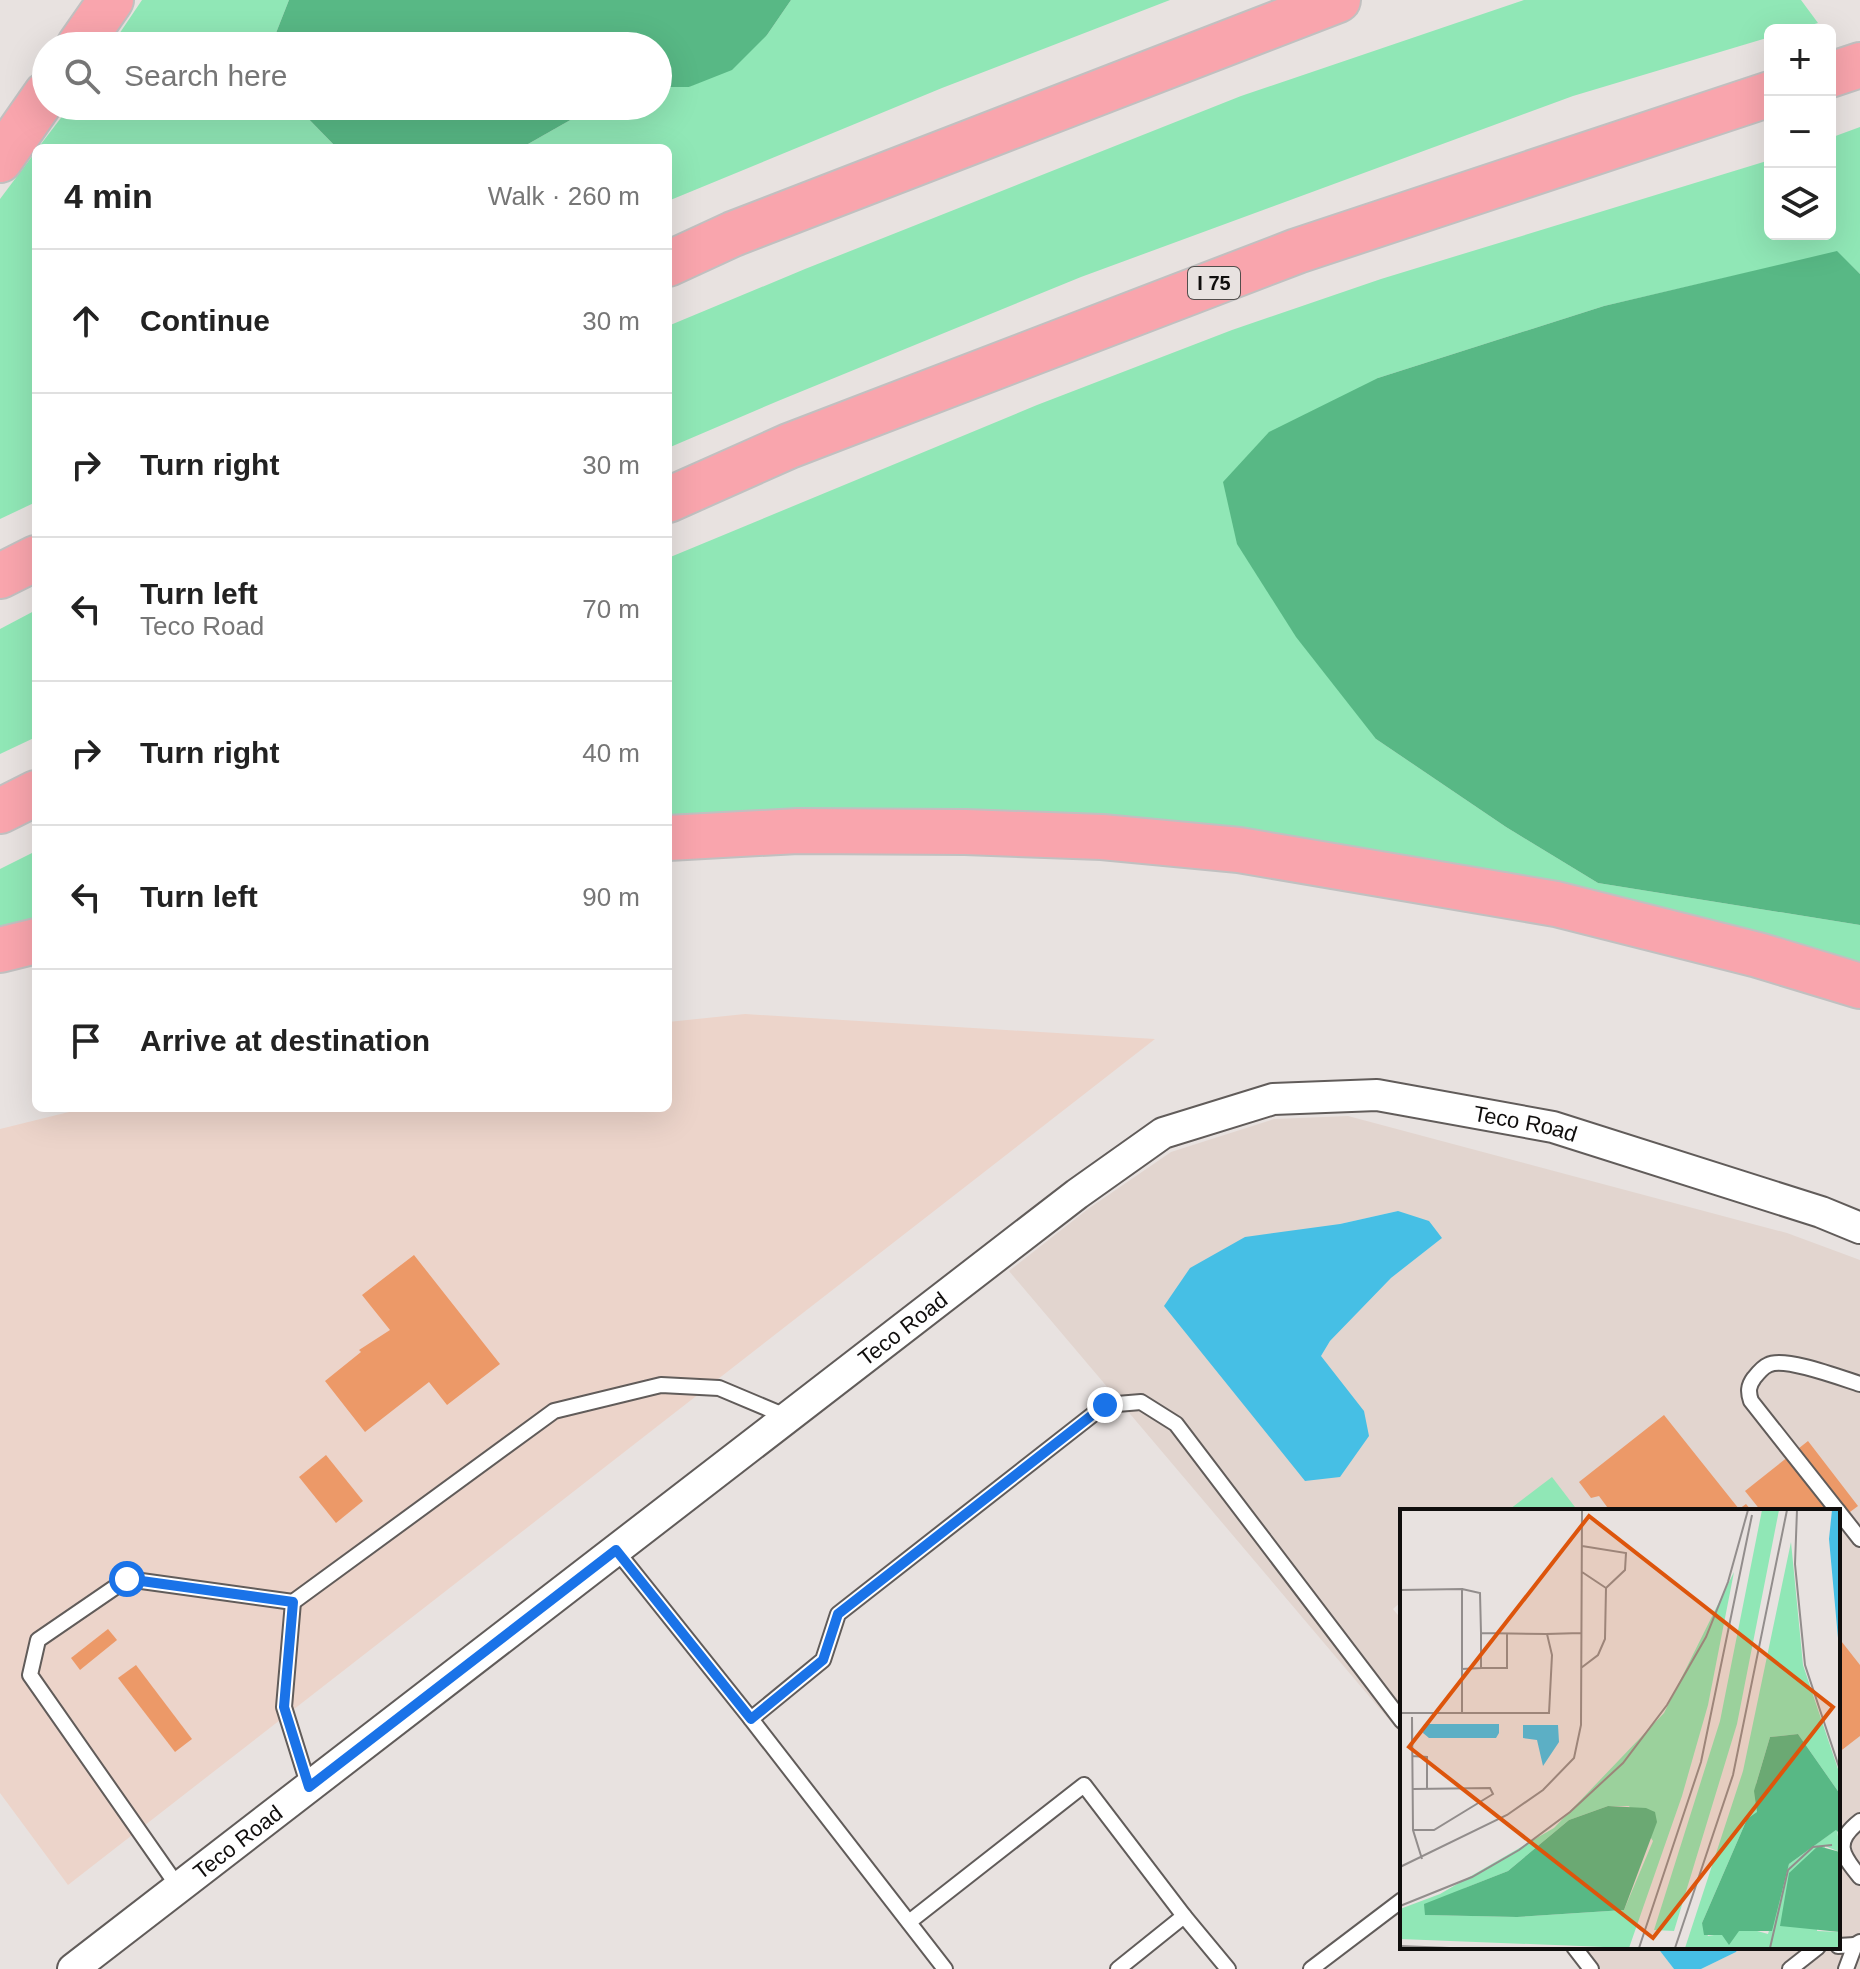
<!DOCTYPE html>
<meta charset="utf-8">
<style>
:root{--surface:#fff;--page:#f2f2f2;--text:#222;--muted:#767676;--line:#e0e0e0}
body{margin:0;font-family:Arial,sans-serif;background:var(--page);color:var(--text)}
.controls{position:absolute;right:24px;top:24px;display:grid;overflow:hidden;border-radius:12px;box-shadow:0 8px 32px #0002}
.controls button{width:72px;height:72px;display:grid;place-items:center;padding:0;border:0;border-bottom:2px solid var(--line);background:var(--surface);color:var(--text);font:40px sans-serif}
.stop{position:absolute;width:24px;height:24px;margin:-18px;border:6px solid #1a73e8;border-radius:50%;background:#fff}
.stop.end{background:#1a73e8;border-color:#fff;box-shadow:0 2px 8px #0008}
.list{margin:0;padding:0;list-style:none}
h2{display:flex;justify-content:space-between;align-items:center;height:104px;margin:0;padding:0 32px;font-size:34px}
h2 small{font-size:26px;font-weight:400;color:var(--muted)}
.list li{display:grid;grid-template-columns:52px 1fr auto;gap:24px;align-items:center;box-sizing:border-box;height:144px;padding:0 32px;border-top:2px solid var(--line)}
.list b{display:block;font-size:30px;white-space:nowrap}
.list p{margin:0;font-size:26px;white-space:nowrap;color:var(--muted)}
.list em{font-size:26px;font-style:normal;color:var(--muted)}
.icon{flex:none;width:44px;height:44px;fill:none;stroke:currentColor;stroke-width:2;stroke-linecap:round;stroke-linejoin:round}
.map{position:relative;flex:none;width:1860px;height:1969px;overflow:hidden}
.search{position:absolute;background:var(--surface);box-shadow:0 8px 32px #0002;left:32px;top:32px;width:640px;height:88px;display:flex;align-items:center;gap:20px;box-sizing:border-box;padding:0 28px;border-radius:44px;color:var(--muted);font-size:30px}
.panel{position:absolute;background:var(--surface);box-shadow:0 8px 32px #0002;left:32px;top:144px;width:640px;height:968px;border-radius:12px}
.map>svg:first-child{display:block}
</style>
<div class="map">
<svg width="1860" height="1969" viewBox="0 0 1860 1969">
<rect width="100%" height="100%" fill="#e8e2e0"/>
<!-- built -->
<g fill="#e2d5cf" fill-rule="evenodd">
<path d="M1348 1116 1787 1233 1860 1260V1969H1701L1736 1952 1739 1947H1838V1511H1402V1601L1393 1609 1402 1620V1735L1009 1271 1088 1209 1171 1152 1274 1119ZM1398 1211 1442 1238 1391 1278 1330 1341 1321 1356 1340 1224Z"/>
<polygon points="1582,1947 1657,1947 1674,1969 1600,1969"/>
</g>
<!-- industrial -->
<polygon fill="#ecd4ca" points="745,1014 1155,1039 68,1885 0,1793 0,1129 85,1108 668,1108 668,1022"/>
<!-- green -->
<g fill="#90e7b6">
<polygon points="142,0 289,0 276,33 274,46 111,46"/>
<polygon points="791,0 1170,0 942,88 668,201 668,148 521,148 595,106 658,106 658,87 689,87 767,35"/>
<polygon points="1524,0 1801,0 1818,23 1794,30 1770,30 1770,37 1573,96 1081,277 778,401 668,448 668,326 805,269 1241,96"/>
<polygon points="70,106 296,106 337,148 38,148"/>
<polygon points="1860,127 1860,274 1837,252 1604,306 1378,378 1376,739 1506,827 1598,883 1860,925 1860,968 1552,889 668,823 668,558 1037,405 1232,330 1381,279 1770,160 1770,234 1830,234 1830,138"/>
<polygon points="36,151 36,502 0,519 0,199"/>
<polygon points="36,610 36,737 0,754 0,629"/>
<polygon points="36,851 36,926 0,935 0,869"/>
<polygon points="1552,1477 1578,1511 1511,1511 1510,1509"/>
</g>
<!-- forest -->
<g fill="#58b885">
<polygon points="289,0 791,0 767,35 732,70 689,87 658,87 658,46 274,46 276,33"/>
<polygon points="296,106 595,106 521,148 337,148"/>
<polygon points="1837,251 1860,274 1860,925 1598,883 1506,827 1376,739 1296,637 1237,544 1223,482 1269,432 1378,378 1604,306"/>
</g>
<!-- water -->
<g fill="#46bfe5">
<polygon points="1398,1211 1429,1221 1442,1238 1391,1278 1330,1341 1321,1356 1364,1411 1369,1436 1340,1477 1305,1481 1164,1306 1190,1268 1245,1237 1340,1224"/>
<polygon points="1657,1947 1739,1947 1736,1952 1701,1969 1674,1969"/>
</g>
<!-- building -->
<g fill="#ec9968">
<polygon points="414,1255 500,1364 447,1405 429,1382 365,1432 325,1381 361,1352 359,1350 390,1330 362,1295"/>
<polygon points="1664,1415 1739,1509 1746,1504 1752,1511 1610,1511 1599,1496 1591,1498 1579,1482"/>
<polygon points="1808,1441 1858,1506 1838,1521 1838,1511 1761,1511 1745,1491"/>
<polygon points="326,1455 363,1501 336,1523 299,1477"/>
<polygon points="108,1629 117,1640 80,1670 71,1658"/>
<polygon points="1838,1637 1860,1665 1860,1736 1838,1753"/>
<polygon points="136,1665 192,1739 175,1752 118,1678"/>
</g>
<g fill="none" stroke-linecap="round" stroke-linejoin="round">
<!-- service casing -->
<g stroke="#615c5a" stroke-width="18">
<g id="service">
<path d="M1838 1511 1751 1401C1748 1392 1748 1386 1754 1378 1758 1373 1763 1367 1768 1365 1784 1356 1841 1378 1860 1384"/>
<polyline points="1838,1511 1860,1539"/>
<polyline points="616,1550 751,1719 823,1660 838,1614 1105,1405 1141,1402 1176,1424 1402,1721"/>
<polyline points="293,1602 284,1707 309,1787"/>
<polyline points="751,1719 945,1969"/>
<path d="M1860 1821C1833 1842 1841 1854 1860 1877"/>
<polyline points="179,1888 30,1675 38,1640 127,1579 293,1602 554,1411 661,1385 719,1388 788,1417"/>
<polyline points="909,1922 1084,1785 1184,1916"/>
<polyline points="1838,1946 1855,1945"/>
<polyline points="1574,1947 1591,1969"/>
<polyline points="1118,1969 1184,1916 1228,1969"/>
<polyline points="1311,1969 1402,1900"/>
<polyline points="1790,1969 1818,1947"/>
<polyline points="1846,1969 1855,1945 1860,1942"/>
</g>
</g>
<!-- minor casing -->
<g stroke="#615c5a" stroke-width="34">
<g id="minor">
<path id="s1" d="M73 1969 1077 1194 1163 1133 1273 1099 1377 1095 1553 1127 1821 1212 1860 1228"/>
</g>
</g>
<!-- motorway casing -->
<g stroke="#c1c0c0" stroke-width="48">
<g id="motorway">
<polyline points="79,46 111,0"/>
<polyline points="1830,75 1860,65"/>
<polyline points="0,160 46,94"/>
<polyline points="668,264 733,234 1338,0"/>
<polyline points="668,500 789,446 1297,251 1770,94"/>
<polyline points="0,576 36,558"/>
<polyline points="0,811 36,793"/>
<polyline points="668,838 798,831 965,832 1102,837 1239,850 1556,904 1758,955 1860,986"/>
<polyline points="0,950 36,941"/>
</g>
</g>
<!-- service -->
<use href="#service" stroke="#fff" stroke-width="14"/>
<!-- minor -->
<use href="#minor" stroke="#fff" stroke-width="30"/>
<!-- motorway -->
<use href="#motorway" stroke="#f9a5ad" stroke-width="44"/>
</g>
<g fill="none" stroke-linecap="round" stroke-linejoin="round">
<!-- route -->
<polyline stroke="#1a73e8" stroke-width="10" points="127,1579 293,1602 284,1707 309,1787 616,1550 751,1719 823,1660 838,1614 1105,1405"/>
</g>
<g text-anchor="middle" dominant-baseline="central" stroke-width="6" stroke-linejoin="round" paint-order="stroke">
<!-- shield labels -->
<rect fill="#e8e2e0" stroke="#514e4c" stroke-width="2" x="1188" y="267" width="52" height="32" rx="6"/>
<g font-size="20" font-weight="bold" fill="#100e0d">
<text x="1214" y="283">I 75</text>
</g>
<!-- street labels -->
<g font-size="22" fill="#100e0d" stroke="#e8e2e0">
<text stroke="none"><textPath href="#s1" startOffset="1744">Teco Road</textPath></text>
<text stroke="none"><textPath href="#s1" startOffset="1048">Teco Road</textPath></text>
<text stroke="none"><textPath href="#s1" startOffset="208">Teco Road</textPath></text>
</g>
</g>
<!-- overview -->
<g transform="translate(1400 1509)">
<rect width="440" height="440" fill="#e8e2e0"/>
<path d="M362 1H379L337 215 274 422 254 421 320 212ZM391 33 403 156 440 266V285L398 225 370 228 356 275 357 304 347 310 302 414 308 427 350 420 368 425 389 355 437 320 440 343 425 337 417 422 440 423V439H285L343 262ZM334 63 308 196 282 287 229 439 0 430V400L40 385 154 319 264 204ZM208 297H229L253 332 224 401 117 408 25 406 65 379 108 362 169 311Z" fill="#90e7b6" fill-rule="evenodd"/>
<path d="M398 225 440 285V325L436 321 389 355 372 422H339L329 436 322 426H304L302 414 347 310 357 303 354 282 370 228ZM208 297 246 299 255 303 257 313 224 401 117 408 25 406 24 395 108 362 169 311ZM418 337 440 343V423L380 417 389 364Z" fill="#58b885"/>
<path d="M432 1H440V151L429 30ZM24 215H99V224L96 229H29L23 224ZM123 216H158L159 233 143 257 137 231 123 229Z" fill="#46bfe5"/>
<path fill="none" stroke="#928d8c" stroke-width="2" d="M397 1 395 55 405 156 440 261M182 63 206 79M62 80 80 84 81 124M0 81 62 80V160L81 159V124L147 125M81 159H107V125M181 159 198 146 205 130 206 79 225 61 226 44 182 37M0 204H149L152 146 147 125 181 124M62 205V160M12 240V208L13 321 22 350M12 247 27 248V280M13 280 90 279 93 285 34 321H13M0 358 107 306 143 281 174 249 181 216 182 1M0 397 72 368 119 341 170 303 223 254 267 196 306 128 328 73 348 1M0 437 50 439M239 439 301 253 352 6M275 439 333 266 387 1M370 439 388 361 413 338 432 336"/>
<path fill="#dd550c" fill-opacity="0.15" stroke="#dd550c" stroke-width="4" d="M189 7 433 198 253 429 9 238Z"/>
<rect width="440" height="440" fill="none" stroke="#100e0d" stroke-width="4"/>
</g>
</svg>
<div class="controls">
<button>+</button>
<button>−</button>
<button><svg class="icon" aria-label="layers" viewBox="0 0 24 24"><path d="M12 4l9 5-9 5-9-5zM3 14l9 5 9-5"/></svg></button>
</div>
<div class="stop" style="left:127px;top:1579px"></div>
<div class="stop end" style="left:1105px;top:1405px"></div>
<div class="search"><svg class="icon" aria-label="search" viewBox="0 0 24 24"><circle cx="10" cy="10" r="6"/><path d="M15 15l6 6"/></svg>Search here</div>
<section class="panel">
<h2>4 min<small>Walk · 260 m</small></h2>
<ul class="list">
<li><svg class="icon" aria-label="ahead" viewBox="0 0 24 24"><path d="M12 20V5M6 11l6-6 6 6"/></svg><div><b>Continue</b></div><em>30 m</em></li>
<li><svg class="icon" aria-label="right" viewBox="0 0 24 24"><path d="M7 20v-9h11M14 6l5 5-5 5"/></svg><div><b>Turn right</b></div><em>30 m</em></li>
<li><svg class="icon" aria-label="left" viewBox="0 0 24 24"><path d="M17 20v-9H6M10 6l-5 5 5 5"/></svg><div><b>Turn left</b><p>Teco Road</p></div><em>70 m</em></li>
<li><svg class="icon" aria-label="right" viewBox="0 0 24 24"><path d="M7 20v-9h11M14 6l5 5-5 5"/></svg><div><b>Turn right</b></div><em>40 m</em></li>
<li><svg class="icon" aria-label="left" viewBox="0 0 24 24"><path d="M17 20v-9H6M10 6l-5 5 5 5"/></svg><div><b>Turn left</b></div><em>90 m</em></li>
<li><svg class="icon" aria-label="arrive" viewBox="0 0 24 24"><path d="M6 21V4h12l-3 4 3 4H6"/></svg><div><b>Arrive at destination</b></div></li>
</ul>
</section>
</div>
